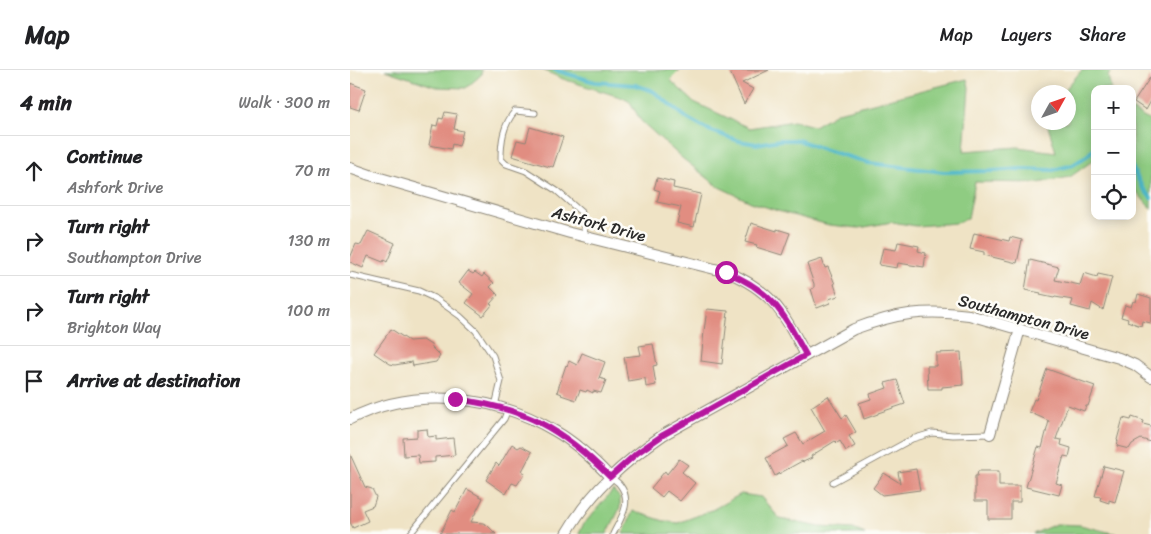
<!DOCTYPE html>
<meta charset="utf-8">
<style>
:root{--surface:#fff;--page:#f2f2f2;--text:#202124;--muted:#757577;--line:#e0e0e0}
body{margin:0;font-family:Sriracha,sans-serif;background:var(--page);color:var(--text)}
.controls{position:absolute;right:15px;top:15px;display:grid;overflow:hidden;border-radius:10px;box-shadow:0 2px 12px #0003}
.controls button{width:45px;height:45px;display:grid;place-items:center;padding:0;border:0;border-bottom:1px solid var(--line);background:var(--surface);color:var(--text);font:25px sans-serif}
.compass{position:absolute;left:681px;top:15px;width:45px;height:45px;border-radius:50%;background:var(--surface);box-shadow:0 2px 12px #0003;rotate:50deg}
.stop{position:absolute;width:15px;height:15px;margin:-11px;border:4px solid #b5179e;border-radius:50%;background:#fff}
.stop.end{background:#b5179e;border-color:#fff;box-shadow:0 1px 5px #0008}
.list{margin:0;padding:0;list-style:none}
h2{display:flex;justify-content:space-between;align-items:center;height:65px;margin:0;padding:0 20px;font-size:21px}
h2 small{font-size:16px;font-weight:400;color:var(--muted)}
.list li{display:grid;grid-template-columns:32px 1fr auto;gap:15px;align-items:center;box-sizing:border-box;height:70px;padding:0 20px;border-top:1px solid var(--line)}
.list b{display:block;font-size:19px;white-space:nowrap}
.list p{margin:0;font-size:16px;white-space:nowrap;color:var(--muted)}
.list em{font-size:16px;font-style:normal;color:var(--muted)}
.icon{flex:none;width:28px;height:28px;fill:none;stroke:currentColor;stroke-width:2;stroke-linecap:round;stroke-linejoin:round}
.map{position:relative;flex:none;width:801px;height:464px;overflow:hidden}
header{display:flex;align-items:center;gap:30px;box-sizing:border-box;height:70px;padding:0 25px;background:var(--surface);border-bottom:1px solid var(--line)}
header strong{font-size:24px}
nav{display:flex;gap:28px;margin-inline-start:auto;font-size:18px}
main{display:flex}
aside{flex:1;background:var(--surface)}
.map>svg:first-child{display:block}
</style>
<header>
<strong>Map</strong>
<nav><a>Map</a><a>Layers</a><a>Share</a></nav>
</header>
<main>
<aside>
<h2>4 min<small>Walk · 300 m</small></h2>
<ul class="list">
<li><svg class="icon" aria-label="ahead" viewBox="0 0 24 24"><path d="M12 20V5M6 11l6-6 6 6"/></svg><div><b>Continue</b><p>Ashfork Drive</p></div><em>70 m</em></li>
<li><svg class="icon" aria-label="right" viewBox="0 0 24 24"><path d="M7 20v-9h11M14 6l5 5-5 5"/></svg><div><b>Turn right</b><p>Southampton Drive</p></div><em>130 m</em></li>
<li><svg class="icon" aria-label="right" viewBox="0 0 24 24"><path d="M7 20v-9h11M14 6l5 5-5 5"/></svg><div><b>Turn right</b><p>Brighton Way</p></div><em>100 m</em></li>
<li><svg class="icon" aria-label="arrive" viewBox="0 0 24 24"><path d="M6 21V4h12l-3 4 3 4H6"/></svg><div><b>Arrive at destination</b></div></li>
</ul>
</aside>
<div class="map">
<svg width="801" height="464" viewBox="0 0 801 464">
<rect width="100%" height="100%" fill="#fdfcf7"/>
<filter id="ink" filterUnits="userSpaceOnUse"><feTurbulence type="fractalNoise" baseFrequency=".02" numOctaves="2"/><feDisplacementMap in="SourceGraphic" scale="10" xChannelSelector="R" yChannelSelector="G"/><feConvolveMatrix kernelMatrix="1 2 1 2 8 2 1 2 1" color-interpolation-filters="sRGB"/></filter>
<filter id="wash" filterUnits="userSpaceOnUse"><feTurbulence type="fractalNoise" baseFrequency=".0096" numOctaves="4" result="noise"/><feDisplacementMap in="SourceGraphic" scale="20" xChannelSelector="R" yChannelSelector="G"/><feGaussianBlur stdDeviation="1.12" result="paint"/><feColorMatrix in="noise" values="0 0 0 0 0 0 0 0 0 0 0 0 0 0 0 0 0 1.4 0 .05"/><feComposite in="paint" operator="in"/></filter>
<g filter="url(#wash)">
<rect width="100%" height="100%" fill="#efe3c5"/>
<!-- green -->
<g fill="#8fcc82" stroke="#5d7c56">
<polygon points="35,0 132,0 131,5 116,18 86,17"/>
<polygon points="193,0 330,0 320,10 344,32 399,58 444,51 464,56 488,42 617,9 619,18 614,81 668,77 706,82 697,53 718,52 718,22 713,22 732,0 762,0 758,6 761,19 745,19 745,89 720,107 688,113 625,112 618,148 606,153 566,156 542,152 509,158 479,155 431,142 401,132 369,117 332,88 291,51 280,32 273,28 213,9"/>
<polygon points="782,40 791,46 801,51 801,139 782,116"/>
<polygon points="263,420 270,428 270,438 257,464 229,464 233,455"/>
<polygon points="391,424 411,427 430,449 470,457 503,459 515,464 273,464 283,441 314,451 328,453 362,440"/>
<polygon points="706,454 730,455 762,463 772,464 683,464"/>
</g>
<g fill="none" stroke-linecap="round" stroke-linejoin="round">
<!-- stream -->
<g stroke="#4db8ca" stroke-width="4">
<polyline points="205,0 245,12 285,15 303,21 338,49 356,59 389,71 407,74 430,70 448,70 476,80 519,93 594,102 642,101 671,99 703,100 723,95 738,85 745,77"/>
<polyline points="782,97 792,117 801,128"/>
</g>
</g>
<g id="blocks">
<!-- building -->
<g fill="#e18d81">
<polygon points="379,0 419,0 392,13 403,19 394,34"/>
<polygon points="801,6 801,31 796,40 784,32"/>
<polygon points="0,13 16,19 9,40 0,37"/>
<polygon points="95,42 107,44 104,59 113,61 109,76 102,74 101,79 79,75 83,55 87,56 89,48 93,49"/>
<polygon points="180,57 213,67 203,97 201,96 200,97 162,86 167,70 176,72"/>
<polygon points="307,108 324,112 323,118 351,124 344,157 327,153 331,137 307,132 310,121 304,119"/>
<polygon points="401,153 427,161 427,159 440,163 432,185 406,177 407,175 395,172"/>
<polygon points="18,161 45,173 37,192 34,190 33,192 18,186 13,198 0,192 0,188 6,174 11,175"/>
<polygon points="624,163 659,171 660,167 672,170 667,193 634,185 634,182 620,179"/>
<polygon points="548,172 569,176 568,181 576,183 574,197 548,193 547,198 529,195 533,178 546,180"/>
<polygon points="472,189 475,198 478,197 485,214 484,214 488,226 479,229 480,233 467,238 461,219 464,218 464,214 457,194"/>
<polygon points="680,190 709,197 705,210 730,215 734,203 747,207 748,204 762,207 753,240 742,233 740,241 721,236 723,230 705,227 704,228 690,225 691,223 675,220"/>
<polygon points="118,201 123,204 125,202 132,207 134,204 144,213 140,217 148,225 140,234 142,235 133,246 116,233 123,224 109,213"/>
<polygon points="788,224 801,228 801,253 792,251 791,256 777,251 778,249 771,247 775,235 781,237 783,231 786,232"/>
<polygon points="357,239 378,241 372,294 351,291 354,261"/>
<polygon points="41,259 59,271 73,270 81,275 82,278 90,286 86,292 63,296 62,292 45,295 40,294 24,283"/>
<polygon points="303,274 307,295 303,296 306,315 296,317 295,308 278,311 274,287 291,285 289,276"/>
<polygon points="611,282 613,315 592,317 592,319 578,319 577,296 586,296 586,283"/>
<polygon points="232,283 255,292 249,308 256,310 251,323 243,321 243,323 237,320 236,322 230,320 226,330 211,325 212,324 207,322 216,295 217,296 219,291 227,295"/>
<polygon points="697,299 745,316 738,336 736,336 734,341 718,335 706,369 712,370 711,375 721,378 719,387 714,386 706,413 712,415 709,425 676,417 688,377 692,378 699,351 679,342 684,329 686,330"/>
<polygon points="547,310 555,334 528,343 528,344 514,349 509,333 521,329 520,324 537,318 535,313"/>
<polygon points="478,326 492,348 496,345 506,362 499,366 505,376 496,381 490,371 487,373 485,371 461,386 462,388 453,392 452,391 425,406 416,388 438,376 434,369 446,363 453,374 475,361 461,337"/>
<polygon points="782,347 794,351 793,354 801,356 801,372 791,369 782,374 779,379 767,376 768,371 767,370 773,348 781,350"/>
<polygon points="77,359 78,367 86,366 86,370 103,368 105,385 85,387 85,392 69,393 68,385 54,386 53,368 67,367 67,360"/>
<polygon points="162,374 168,378 171,376 182,382 172,401 175,403 167,415 162,413 156,424 136,410 146,393 149,396"/>
<polygon points="0,384 15,417 22,419 26,427 23,436 13,440 18,451 3,458 0,452"/>
<polygon points="329,389 338,395 332,402 345,413 330,431 317,421 312,427 301,418 315,401 317,404"/>
<polygon points="754,396 774,401 765,432 759,430 759,433 750,430 751,427 745,426"/>
<polygon points="566,399 570,420 532,425 523,418 534,403 550,413 548,402"/>
<polygon points="628,401 649,401 649,416 670,416 670,432 661,432 661,449 638,449 638,431 625,431 625,406 627,406"/>
<polygon points="117,419 133,428 121,452 133,453 137,455 146,464 90,464 102,440 105,442"/>
</g>
</g>
</g>
<g filter="url(#ink)">
<use href="#blocks" fill-opacity="0" stroke="#8d8778" stroke-width="1"/>
<g fill="none" stroke-linecap="round" stroke-linejoin="round">
<!-- lane casing -->
<g stroke="#8d8778" stroke-width="7">
<g id="lane">
<path d="M185 43 165 41C153 55 151 71 151 89L156 94 176 101 207 121 232 143 235 166"/>
<polyline points="0,205 69,221 86,229 110,246 126,261 143,286 151,311 145,336"/>
<path d="M261 407C264 410 268 412 270 415 283 432 271 448 263 464"/>
<polyline points="483,412 562,369 582,363 603,365 640,364"/>
<polyline points="60,464 154,349 158,339"/>
</g>
</g>
<!-- street casing -->
<g stroke="#8d8778" stroke-width="12">
<g id="street">
<path d="M0 98 20 105 220 163 377 202C423 221 433 243 456 285"/>
<path d="M0 349C64 316 145 325 205 361 226 373 244 390 260 407"/>
<polyline points="640,364 670,259"/>
<path d="M216 464C240 422 274 392 313 365L504 259C547 243 574 239 619 245L769 288 785 295 801 307"/>
</g>
</g>
<!-- lane -->
<use href="#lane" stroke="#fff" stroke-width="5"/>
<!-- street -->
<use href="#street" stroke="#fff" stroke-width="10"/>
</g>
</g>
<g fill="none" stroke-linecap="round" stroke-linejoin="round" filter="url(#ink)">
<!-- route -->
<path stroke="#b5179e" stroke-width="6" d="M105 329C173 337 213 359 260 407L287 383 313 365 456 285C433 243 423 221 376 202"/>
</g>
<g text-anchor="middle" dominant-baseline="central" stroke-width="5" stroke-linejoin="round" paint-order="stroke">
<!-- street labels -->
<g font-size="16" fill="#2b2b2b" stroke="#fdfcf7">
<text transform="translate(249 154) rotate(15)">Ashfork Drive</text>
<text transform="translate(674 247) rotate(15)">Southampton Drive</text>
</g>
</g>
</svg>
<div class="controls">
<button>+</button>
<button>−</button>
<button><svg class="icon" aria-label="locate" viewBox="0 0 24 24"><circle cx="12" cy="12" r="6"/><path d="M12 2v4M12 18v4M2 12h4M18 12h4"/></svg></button>
</div>
<svg class="compass" viewBox="-18 -18 36 36"><path d="M0-13l5 13h-10z" fill="#e53935"/><path d="M0 13l5-13h-10z" fill="#757577"/></svg>
<div class="stop" style="left:376px;top:202px"></div>
<div class="stop end" style="left:105px;top:329px"></div>
</div>
</main>
